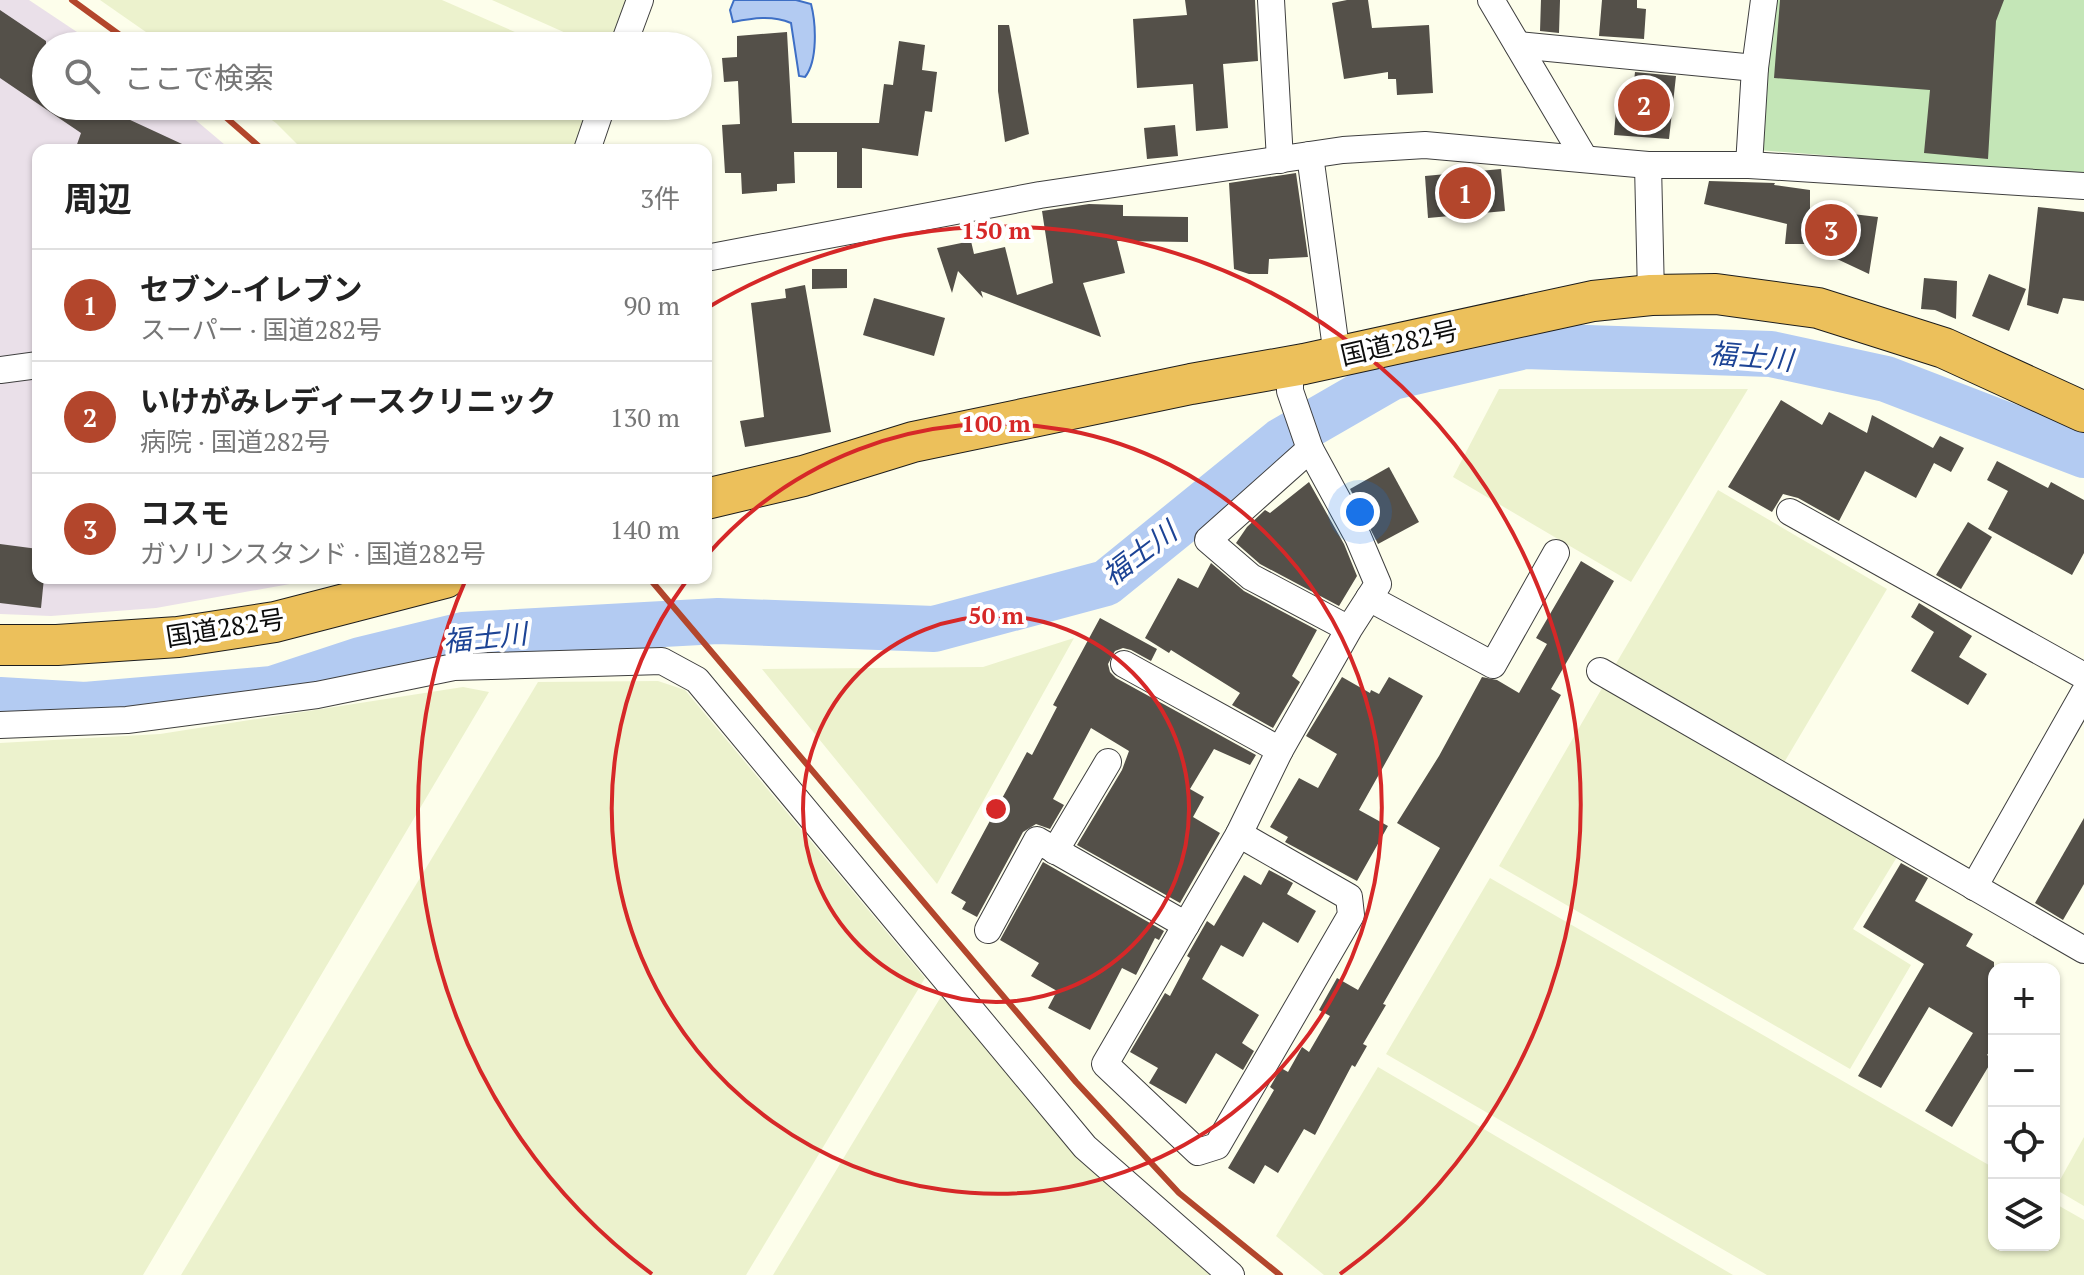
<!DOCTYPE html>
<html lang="ja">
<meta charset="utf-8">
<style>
:root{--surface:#fff;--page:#f2f2f2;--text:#222;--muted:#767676;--line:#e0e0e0;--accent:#b3462c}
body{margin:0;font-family:"PT Serif","Noto Sans JP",serif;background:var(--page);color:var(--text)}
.controls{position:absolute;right:24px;bottom:24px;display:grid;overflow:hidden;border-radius:16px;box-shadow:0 2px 6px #0004}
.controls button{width:72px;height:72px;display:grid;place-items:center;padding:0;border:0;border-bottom:2px solid var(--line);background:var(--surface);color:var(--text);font:40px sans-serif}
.you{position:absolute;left:1360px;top:512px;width:28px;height:28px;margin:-20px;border:6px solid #fff;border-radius:50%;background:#1a73e8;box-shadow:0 0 0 12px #1a73e833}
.badge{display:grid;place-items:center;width:52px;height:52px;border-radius:50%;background:var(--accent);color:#fff;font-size:26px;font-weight:700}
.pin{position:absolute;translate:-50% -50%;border:4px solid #fff;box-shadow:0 2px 8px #0006}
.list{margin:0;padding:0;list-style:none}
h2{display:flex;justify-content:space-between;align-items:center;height:104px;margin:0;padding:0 32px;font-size:34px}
h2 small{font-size:26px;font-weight:400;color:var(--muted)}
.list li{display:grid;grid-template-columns:52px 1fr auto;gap:24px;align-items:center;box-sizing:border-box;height:112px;padding:0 32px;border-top:2px solid var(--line)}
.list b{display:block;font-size:30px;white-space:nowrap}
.list p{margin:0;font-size:26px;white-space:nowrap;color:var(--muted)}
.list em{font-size:26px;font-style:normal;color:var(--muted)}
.icon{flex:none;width:44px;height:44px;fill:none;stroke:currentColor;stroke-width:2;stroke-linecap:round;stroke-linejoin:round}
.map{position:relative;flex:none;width:2084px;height:1275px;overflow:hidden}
.search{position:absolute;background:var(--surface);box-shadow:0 2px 6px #0004;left:32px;top:32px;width:680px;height:88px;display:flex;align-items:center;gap:20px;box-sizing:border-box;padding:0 28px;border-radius:44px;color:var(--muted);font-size:30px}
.panel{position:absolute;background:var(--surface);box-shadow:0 2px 6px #0004;left:32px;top:144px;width:680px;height:440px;border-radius:16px}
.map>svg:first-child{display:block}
</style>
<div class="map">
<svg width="2084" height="1275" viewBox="0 0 2084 1275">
<rect width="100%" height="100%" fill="#fdfeeb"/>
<!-- industrial -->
<polygon fill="#eae0e9" points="0,0 29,0 98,46 46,46 46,106 179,106 231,150 38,150 38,578 323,578 156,608 51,616 0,614"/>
<!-- farmland -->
<g fill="#ecf2cd">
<polygon points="100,0 442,0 547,46 166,46"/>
<polygon points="492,0 630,0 613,46 595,46"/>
<polygon points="252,106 591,106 577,150 303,150 276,123"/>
<polygon points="1499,389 1748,389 1631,582 1453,477"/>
<polygon points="1718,490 1887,589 1782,766 1614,667"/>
<polygon points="1074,638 937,884 762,669 983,667"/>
<polygon points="658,681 685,690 925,978 746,1275 181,1275 538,682"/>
<polygon points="1605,683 1897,857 1853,929 1911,965 1850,1069 1499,866"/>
<polygon points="463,687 489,692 143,1275 0,1275 0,743 160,734"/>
<polygon points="1490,878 1994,1168 1994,1245 2054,1245 2054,1203 2084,1220 2084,1275 1767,1275 1386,1054"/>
<polygon points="942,995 1111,1189 1210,1275 773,1275"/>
<polygon points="1378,1067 1733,1275 1324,1275 1276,1236"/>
<polygon points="2084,1137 2084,1206 2055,1189"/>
</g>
<!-- green -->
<polygon fill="#c4e6b7" points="1771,0 2084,0 2084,176 1759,150"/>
<!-- water -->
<path fill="#b3cbf2" stroke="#3e6fc5" stroke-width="2" d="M734 0H796L811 4C816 23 818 61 805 77L799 76 791 23C772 15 753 18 733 22L730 10Z"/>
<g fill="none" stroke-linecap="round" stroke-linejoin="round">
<!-- river -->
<polyline stroke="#b3cbf2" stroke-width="46" points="0,700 85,705 272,689 360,660 463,635 718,621 934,629 1106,583 1281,441 1392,377 1525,346 1771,354 1886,379 2084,455"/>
</g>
<!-- building -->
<g fill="#545049">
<polygon points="1185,0 1255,0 1258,61 1223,64 1228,128 1196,131 1193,84 1137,88 1133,19 1187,15"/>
<polygon points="1347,0 1368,0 1372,28 1429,25 1433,93 1397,95 1396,79 1388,79 1388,72 1344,79 1332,3"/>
<polygon points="1541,0 1560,0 1559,33 1540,31"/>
<polygon points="1602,0 1637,0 1637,8 1646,9 1644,39 1599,36"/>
<polygon points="1780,0 2004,0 1996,21 1988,159 1924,153 1930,90 1774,78"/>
<polygon points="0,10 46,41 46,106 100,106 195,150 75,150 81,133 0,78"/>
<polygon points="998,25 1009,25 1029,134 1005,142 998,91"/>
<polygon points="787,32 792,123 879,123 884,84 893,85 899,41 925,45 922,70 937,72 932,112 925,111 918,156 862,148 862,188 837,188 837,152 794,152 795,183 777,184 777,191 742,194 741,173 725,173 722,125 740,124 738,81 724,82 722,58 737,57 737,36"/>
<polygon points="1635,72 1676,76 1669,139 1614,135 1617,98 1632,99"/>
<polygon points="1175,125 1178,156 1147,159 1144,128"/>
<polygon points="1501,169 1505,211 1428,218 1425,176"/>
<polygon points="1296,173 1308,257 1269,259 1268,274 1249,274 1234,269 1229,183"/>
<polygon points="1709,181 1775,183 1774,185 1810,190 1810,209 1878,217 1869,274 1805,244 1785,244 1787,224 1704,204"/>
<polygon points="1089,204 1123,205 1123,216 1188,217 1188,242 1117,241 1125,273 1083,283 1101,337 981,291 983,298 958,271 952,293 937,248 971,241 974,254 1005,247 1017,295 1053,283 1042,211"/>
<polygon points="2038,207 2084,212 2084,301 2063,298 2058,314 2027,305"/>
<polygon points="812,269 847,269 847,288 812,289"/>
<polygon points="1989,274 2026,289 2009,331 1972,316"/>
<polygon points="1924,278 1957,281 1956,319 1935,310 1921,309"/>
<polygon points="805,285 831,432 745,447 740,421 764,417 751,303 786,298 785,289"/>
<polygon points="874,298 945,318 934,356 863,335"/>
<polygon points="1781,400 1822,425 1829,412 1867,433 1872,415 1933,448 1940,436 1964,448 1951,472 1934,463 1916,498 1865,471 1839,521 1798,498 1783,494 1772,512 1728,487"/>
<polygon points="1997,461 2048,488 2051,482 2084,500 2084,553 2072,575 1988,529 2008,491 1987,480"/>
<polygon points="1389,467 1419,522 1378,544 1350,489"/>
<polygon points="1309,482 1344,544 1357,576 1339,606 1260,564 1236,543 1247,527 1265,510 1270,513"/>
<polygon points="1968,522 1992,537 1961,589 1936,575"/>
<polygon points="0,544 38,549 38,578 44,578 41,608 0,603"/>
<polygon points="1581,561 1614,581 1551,689 1561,695 1383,1004 1386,1005 1363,1044 1367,1046 1355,1067 1352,1065 1315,1135 1304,1129 1278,1173 1265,1165 1254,1184 1228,1168 1274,1090 1270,1087 1281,1068 1288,1072 1302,1047 1309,1052 1330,1016 1319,1010 1337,978 1358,990 1440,848 1397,823 1439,756 1482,677 1497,680 1519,693 1547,644 1536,638"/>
<polygon points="1211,563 1244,591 1317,630 1292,676 1300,682 1273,728 1232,705 1240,693 1171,650 1169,653 1145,638 1178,578 1198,588"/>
<polygon points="1919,603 1972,636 1959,657 1987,674 1968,705 1911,671 1934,632 1911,617"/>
<polygon points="1100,618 1157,649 1151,661 1131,650 1123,648 1115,651 1108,664 1110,672 1116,678 1256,755 1250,765 1214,749 1190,789 1204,797 1193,817 1220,833 1180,903 1077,845 1122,770 1129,751 1091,728 1053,799 1064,805 1050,829 1036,824 1023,832 977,917 962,909 966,902 951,893 1027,752 1032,755 1057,707 1053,705"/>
<polygon points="1342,677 1370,693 1371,690 1379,694 1389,677 1423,696 1359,810 1388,826 1357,881 1285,842 1288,837 1270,827 1299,778 1318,788 1337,754 1306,736"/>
<polygon points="2084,818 2084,884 2063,920 2035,903"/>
<polygon points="1043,862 1164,931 1159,940 1155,938 1136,975 1122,968 1090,1030 1048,1008 1057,991 1031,976 1039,963 1000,940"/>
<polygon points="1901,863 1928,878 1915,901 1973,934 1966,946 1994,962 1994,1046 1987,1055 1993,1059 1952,1127 1925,1111 1973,1033 1929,1007 1881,1088 1858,1076 1924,964 1863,927"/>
<polygon points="1269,870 1293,883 1287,894 1316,911 1298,943 1263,922 1243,957 1221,945 1202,979 1259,1015 1242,1043 1254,1051 1243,1070 1216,1053 1186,1104 1149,1083 1158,1068 1130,1052 1165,993 1170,996 1190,958 1187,956 1207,921 1214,926 1244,875 1261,885"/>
</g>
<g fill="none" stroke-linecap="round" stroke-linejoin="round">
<!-- minor casing -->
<g stroke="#3f3f3f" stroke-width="28">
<g id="minor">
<polyline points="1271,0 1280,160"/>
<polyline points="1491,0 1585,159"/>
<polyline points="1518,45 1755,68"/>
<polyline points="623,46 640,0"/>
<polyline points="587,150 602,106"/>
<polyline points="1310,155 1337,356"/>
<polyline points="1648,165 1651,295"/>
<polyline points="1749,165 1755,68 1764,0"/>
<polyline points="706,258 1040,195 1343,150 1425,145 1648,165 1749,165 2084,186"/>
<polyline points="1290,366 1290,391 1310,449"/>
<polyline points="0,370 38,365"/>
<polyline points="1790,512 2084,676"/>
<polyline points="1369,598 1493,665 1556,553"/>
<polyline points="1124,664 1280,750 1239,834"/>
<polyline points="1600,671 2084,950"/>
<polyline points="0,725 127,720 317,695 454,667 662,661 697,680 1085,1147 1231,1275"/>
<polyline points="1280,750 1349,629 1251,577 1208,540 1310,449 1358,537 1378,584 1349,629"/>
<polygon points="1239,834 1349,897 1351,915 1217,1146 1198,1152 1105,1064"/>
<polyline points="1055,851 1108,762"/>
<polyline points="1974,887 2084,693"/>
<polyline points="988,930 1037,840 1186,925"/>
</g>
</g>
<!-- highway casing -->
<g stroke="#1d1d1d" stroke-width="42">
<g id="highway">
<polyline points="706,499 803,476 913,442 1191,384 1304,364 1593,301 1651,295 1716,294 1818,308 1944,348 2084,412"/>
<polyline points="0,645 57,645 178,637 275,622 445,578"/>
</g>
</g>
<!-- minor -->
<use href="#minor" stroke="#fff" stroke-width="26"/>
<!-- highway -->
<use href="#highway" stroke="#ecc05b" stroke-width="40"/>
<!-- rail -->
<g stroke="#b3462c" stroke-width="6">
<polyline points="72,0 135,46"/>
<polyline points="213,106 263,150"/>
<polyline points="649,578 1076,1082 1179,1193 1280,1275"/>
</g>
</g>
<!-- distance rings -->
<g fill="none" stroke="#d62828" stroke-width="4">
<circle cx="996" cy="809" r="193"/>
<path d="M708 554A385 385 0 1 1 687 580"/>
<path d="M652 1274A578 578 0 0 1 466 579M707 308A578 578 0 0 1 1340 1274"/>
</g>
<g text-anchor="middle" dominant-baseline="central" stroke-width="8" stroke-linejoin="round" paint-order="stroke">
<!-- street labels -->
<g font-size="26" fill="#0c0c0c" stroke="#fff">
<text transform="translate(1399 342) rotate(-13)">国道282号</text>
<text transform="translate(225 627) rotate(-9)">国道282号</text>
</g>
<!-- water labels -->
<g font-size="28" font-style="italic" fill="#1d4495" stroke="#fff">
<text transform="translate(1751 356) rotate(5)">福士川</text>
<text transform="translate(1139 553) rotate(-37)">福士川</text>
<text transform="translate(485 637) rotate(-6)">福士川</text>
</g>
</g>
<circle cx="996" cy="809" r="12" fill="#d62828" stroke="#fff" stroke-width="4"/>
<g font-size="24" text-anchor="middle" font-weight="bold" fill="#d62828" stroke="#fff" stroke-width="8" stroke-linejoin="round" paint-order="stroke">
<text x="996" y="239">150 m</text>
<text x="996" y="432">100 m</text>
<text x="996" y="624">50 m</text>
</g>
</svg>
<div class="controls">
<button>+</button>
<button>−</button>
<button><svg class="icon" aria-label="locate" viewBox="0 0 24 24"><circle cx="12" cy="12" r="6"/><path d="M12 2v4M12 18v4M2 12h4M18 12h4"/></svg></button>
<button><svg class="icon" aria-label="layers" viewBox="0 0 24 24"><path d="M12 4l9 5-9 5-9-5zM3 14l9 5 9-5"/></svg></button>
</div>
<div class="you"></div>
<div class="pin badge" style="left:1465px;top:193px">1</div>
<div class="pin badge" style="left:1644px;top:105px">2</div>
<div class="pin badge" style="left:1831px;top:230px">3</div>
<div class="search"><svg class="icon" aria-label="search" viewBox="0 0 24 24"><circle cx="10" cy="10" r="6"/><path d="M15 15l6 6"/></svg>ここで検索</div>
<section class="panel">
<h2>周辺<small>3件</small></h2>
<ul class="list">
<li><span class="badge">1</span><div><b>セブン-イレブン</b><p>スーパー · 国道282号</p></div><em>90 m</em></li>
<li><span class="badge">2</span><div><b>いけがみレディースクリニック</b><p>病院 · 国道282号</p></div><em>130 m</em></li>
<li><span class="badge">3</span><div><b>コスモ</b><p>ガソリンスタンド · 国道282号</p></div><em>140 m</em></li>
</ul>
</section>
</div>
